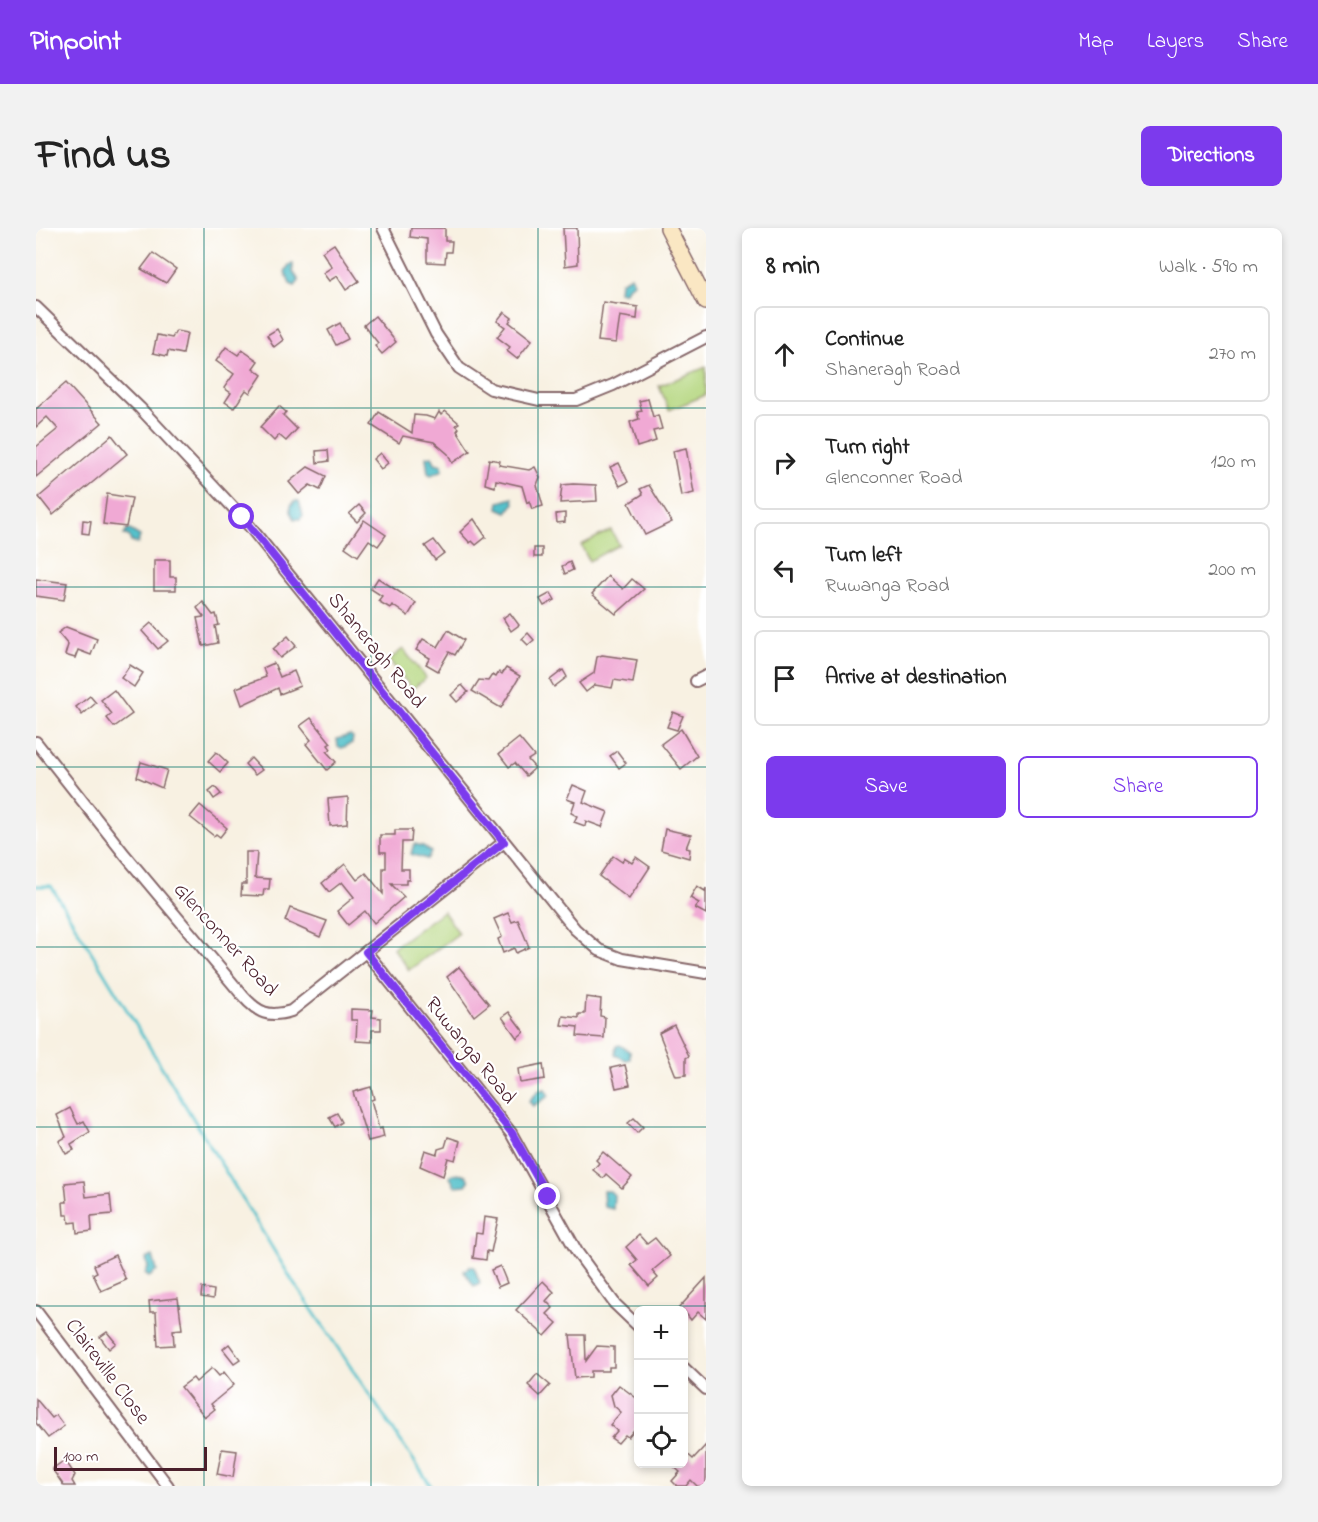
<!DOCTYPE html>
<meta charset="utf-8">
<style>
:root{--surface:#fff;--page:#f2f2f2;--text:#222;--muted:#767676;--line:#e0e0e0;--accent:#7c3aed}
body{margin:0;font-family:"Indie Flower",sans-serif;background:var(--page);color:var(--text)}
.controls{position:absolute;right:18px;bottom:18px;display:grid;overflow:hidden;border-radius:9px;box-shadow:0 3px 9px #0003}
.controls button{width:54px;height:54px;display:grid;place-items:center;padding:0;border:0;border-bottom:2px solid var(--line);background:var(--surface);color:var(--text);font:30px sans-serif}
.scale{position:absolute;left:18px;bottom:15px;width:153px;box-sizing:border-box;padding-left:6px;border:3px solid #4a1f2b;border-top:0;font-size:16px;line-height:21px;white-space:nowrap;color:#4a1f2b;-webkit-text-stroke:4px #fff;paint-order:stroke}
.stop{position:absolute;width:18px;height:18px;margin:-14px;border:4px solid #7c3aed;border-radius:50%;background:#fff}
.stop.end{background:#7c3aed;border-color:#fff;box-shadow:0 2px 6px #0008}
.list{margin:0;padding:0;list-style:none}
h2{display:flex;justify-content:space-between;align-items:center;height:78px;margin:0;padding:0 24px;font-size:26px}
h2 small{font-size:20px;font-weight:400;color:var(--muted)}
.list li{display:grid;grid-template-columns:39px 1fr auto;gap:18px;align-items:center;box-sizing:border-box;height:96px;margin:0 12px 12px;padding:0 12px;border:2px solid var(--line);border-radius:9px}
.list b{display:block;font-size:22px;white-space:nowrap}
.list p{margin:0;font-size:20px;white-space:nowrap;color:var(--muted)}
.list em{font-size:20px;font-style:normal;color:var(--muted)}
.actions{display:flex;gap:12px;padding:18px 24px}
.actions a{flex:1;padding:14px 0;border:2px solid var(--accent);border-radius:9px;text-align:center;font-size:21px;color:var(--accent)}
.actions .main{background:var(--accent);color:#fff}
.icon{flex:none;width:33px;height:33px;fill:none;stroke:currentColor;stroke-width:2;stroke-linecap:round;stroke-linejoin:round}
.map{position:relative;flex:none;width:670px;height:1258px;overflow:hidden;border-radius:9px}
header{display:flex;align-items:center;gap:36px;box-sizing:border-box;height:84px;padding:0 30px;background:var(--accent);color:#fff}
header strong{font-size:28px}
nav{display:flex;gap:33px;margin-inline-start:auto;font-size:21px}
.intro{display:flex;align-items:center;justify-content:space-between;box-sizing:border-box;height:144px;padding:0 36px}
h1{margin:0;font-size:42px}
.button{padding:15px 27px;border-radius:9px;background:var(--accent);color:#fff;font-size:21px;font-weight:700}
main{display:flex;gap:36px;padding:0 36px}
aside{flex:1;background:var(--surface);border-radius:9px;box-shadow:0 3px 9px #0003}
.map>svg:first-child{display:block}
</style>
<header>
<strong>Pinpoint</strong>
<nav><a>Map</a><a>Layers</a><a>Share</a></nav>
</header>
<div class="intro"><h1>Find us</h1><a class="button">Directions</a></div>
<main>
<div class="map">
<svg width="670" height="1258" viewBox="0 0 670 1258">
<rect width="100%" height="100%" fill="#fff"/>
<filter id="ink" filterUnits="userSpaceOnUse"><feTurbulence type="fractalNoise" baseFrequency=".0167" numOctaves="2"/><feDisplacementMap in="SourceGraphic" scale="12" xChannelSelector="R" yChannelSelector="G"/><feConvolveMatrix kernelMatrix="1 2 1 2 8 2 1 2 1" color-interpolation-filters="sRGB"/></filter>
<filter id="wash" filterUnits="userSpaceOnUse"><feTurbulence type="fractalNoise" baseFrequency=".008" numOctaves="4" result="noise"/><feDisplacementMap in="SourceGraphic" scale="24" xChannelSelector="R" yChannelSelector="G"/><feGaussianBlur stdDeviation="1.35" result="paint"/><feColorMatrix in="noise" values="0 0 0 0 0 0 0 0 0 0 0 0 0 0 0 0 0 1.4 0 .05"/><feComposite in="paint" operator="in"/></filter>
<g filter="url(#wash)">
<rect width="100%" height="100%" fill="#f8f1e2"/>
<!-- pitch -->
<g fill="#b4d67e" stroke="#7f7a54" stroke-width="1.5">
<polygon points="670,139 670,167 633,182 623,158"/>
<polygon points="575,302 583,317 553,333 545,317"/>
<polygon points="367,421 390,450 376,461 353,432"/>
<polygon points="407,683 423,705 373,742 357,720"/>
</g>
<!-- water -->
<g fill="#54c1cb" stroke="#4f707b" stroke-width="1.5">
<polygon points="257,36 257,43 263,53 259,58 254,56 249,44 253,37"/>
<polygon points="595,48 598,55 591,59 589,64 583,64 584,54"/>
<polygon points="396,228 399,235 406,237 407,242 395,247 392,245 390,229"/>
<polygon points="477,270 478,275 471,284 462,280 463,274"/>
<polygon points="259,273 263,273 267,287 264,291 259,291 255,284 255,277"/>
<polygon points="92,301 104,308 102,315 95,314 93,308 88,307"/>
<polygon points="314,507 317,509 316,515 306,520 302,519 301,511"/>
<polygon points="378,616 387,618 395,624 391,631 375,626"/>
<polygon points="584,817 594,824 594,831 590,832 579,827 580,818"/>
<polygon points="509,861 513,868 497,878 493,873 502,863"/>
<polygon points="416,946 430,947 433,953 430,957 419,958 414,949"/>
<polygon points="567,963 574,963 578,967 577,981 568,979"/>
<polygon points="117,1028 121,1043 113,1049 109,1046 112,1040 110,1031"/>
<polygon points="434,1038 438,1039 444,1055 438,1058 428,1043"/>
</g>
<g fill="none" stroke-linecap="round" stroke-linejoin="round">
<!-- stream -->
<polyline stroke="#54c1cb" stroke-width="3" points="0,658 15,658 256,1052 395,1258"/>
</g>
<g id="blocks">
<!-- building -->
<g fill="#f0a9d4">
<polygon points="375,0 409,0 409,13 416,13 415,24 410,24 409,35 391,34 391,11 374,9"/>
<polygon points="527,0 541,0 542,36 529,38"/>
<polygon points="298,16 323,53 310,62 301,48 293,53 287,45 296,39 286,24"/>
<polygon points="117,25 140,41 130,55 105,41"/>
<polygon points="567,74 602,79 601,91 584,88 580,115 562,113"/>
<polygon points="468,84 476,90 473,94 496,112 481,131 471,123 474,119 461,109 469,99 461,93"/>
<polygon points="339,88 360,114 346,126 339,118 342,115 328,97"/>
<polygon points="304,95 312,111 300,117 292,102"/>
<polygon points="241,101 247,112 238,119 231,107"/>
<polygon points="140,103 151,105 147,126 132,123 131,128 117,125 121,107 136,110"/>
<polygon points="190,119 202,127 206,122 222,133 217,140 226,147 214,165 210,162 198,180 189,174 195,165 188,160 198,146 180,133"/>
<polygon points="30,155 66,195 0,249 0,219 22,201 11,189 0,199 0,181"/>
<polygon points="612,171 617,189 622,187 626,201 617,203 620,213 601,219 594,194 603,191 601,184 606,183 603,173"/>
<polygon points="243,178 250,184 247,187 261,201 250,213 243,207 238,213 224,199"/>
<polygon points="409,183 423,195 420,197 423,200 421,203 434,223 416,235 412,226 398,214 367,208 363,215 335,197 343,184 376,205 378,187 390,188 399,191 403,184 405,187"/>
<polygon points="76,207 91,226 17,287 3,269"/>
<polygon points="650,220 658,265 645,268 637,223"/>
<polygon points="292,222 293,233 281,235 280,223"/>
<polygon points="344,225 352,235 345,241 337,231"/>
<polygon points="453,231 464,233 463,237 493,242 499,239 504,249 501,257 507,278 496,281 493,273 491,275 486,258 460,252 459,259 449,256"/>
<polygon points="583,235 592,254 584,258 574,239"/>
<polygon points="272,239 290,248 284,262 274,257 263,266 253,254"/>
<polygon points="537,256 560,257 561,273 524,275 526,257"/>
<polygon points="613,257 636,294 609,307 593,275 607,266 604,261"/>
<polygon points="71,266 96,270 90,299 67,296"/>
<polygon points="323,277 330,285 321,294 313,286"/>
<polygon points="529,285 529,294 521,295 520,286"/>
<polygon points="438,291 450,309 440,317 436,313 434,315 424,304"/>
<polygon points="47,292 55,293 53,306 46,305"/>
<polygon points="328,292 350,307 342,318 333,312 322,328 309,319"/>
<polygon points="398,312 408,325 399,332 389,318"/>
<rect x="498" y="320" width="8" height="9"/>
<polygon points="118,332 134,332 134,349 140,349 140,362 118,362"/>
<polygon points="534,334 537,342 529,346 526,338"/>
<polygon points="572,348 587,361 596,351 608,361 580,386 556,366"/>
<polygon points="342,350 380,375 372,388 356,377 354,380 342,373 346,368 335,361"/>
<polygon points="0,351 31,355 28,372 0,368"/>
<polygon points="515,365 519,372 508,378 504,371"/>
<polygon points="167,374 177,387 180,386 183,397 179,398 182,415 167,418 161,390 168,389 161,380"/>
<polygon points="474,385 483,397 475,403 467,390"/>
<polygon points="115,395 132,413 122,421 106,403"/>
<polygon points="30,399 61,411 55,427 42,422 39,430 29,427 32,417 22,405"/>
<polygon points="412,402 428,412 419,427 413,424 402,443 390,436 394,430 380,422 387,411 402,419"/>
<polygon points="492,405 498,412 492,417 486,411"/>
<polygon points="252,408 260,418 244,430 237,421"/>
<polygon points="566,427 601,432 597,455 578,452 576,460 559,457 550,464 543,455 558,445 561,429"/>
<polygon points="238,435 244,449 258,443 264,458 244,466 242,460 206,477 200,460 230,449 227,440"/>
<polygon points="94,437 107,445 98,459 85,450"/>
<polygon points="470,440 484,448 465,480 436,463 443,452 452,453 456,447 460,449 463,444 466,446"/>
<polygon points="527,442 531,449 518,459 514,452"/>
<polygon points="426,457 432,464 421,474 415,467"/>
<polygon points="78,462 96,486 78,499 71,490 76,486 65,472"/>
<polygon points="54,468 60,475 46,487 40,479"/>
<polygon points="637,484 647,488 641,502 631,499"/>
<polygon points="275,490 295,515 292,517 295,521 291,524 300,534 291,542 270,516 275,512 264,498"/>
<polygon points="645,501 661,528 645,541 625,516"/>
<polygon points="483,510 498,528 492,532 499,540 490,548 479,535 473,539 463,526"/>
<polygon points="581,523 590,535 583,540 574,528"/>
<polygon points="180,524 192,535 184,544 172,533"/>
<polygon points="215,530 226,542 219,547 209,536"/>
<polygon points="105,534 131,542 126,560 101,549"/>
<polygon points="537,557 551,563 547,574 572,584 566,599 550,593 549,598 538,594 541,588 535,585 539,574 531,571"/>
<polygon points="179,559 185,566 178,571 173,564"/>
<polygon points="312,569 311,596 294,598 292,571"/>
<polygon points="164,577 191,600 184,609 180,606 178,608 154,589"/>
<polygon points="629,601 655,607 650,620 654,621 653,630 625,622"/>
<polygon points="359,602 376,602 375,614 366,614 365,641 373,641 373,652 370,652 370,656 355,656 368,669 338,695 329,683 312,697 301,683 318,669 306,654 293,664 286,655 309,636 321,652 330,645 347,666 347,640 350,640 350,624 344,624 344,607 359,607"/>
<polygon points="210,624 221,624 219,650 234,651 233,661 228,661 227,668 205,667 206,656 210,656"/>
<polygon points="577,628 586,634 588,630 596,635 600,629 614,639 593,671 563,648"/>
<polygon points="661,658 669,663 670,660 670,686 659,680 663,675 654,670"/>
<polygon points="254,680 291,693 284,709 249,693"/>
<polygon points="472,685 476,694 482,692 493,719 480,725 478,720 467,725 462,711 466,709 458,691"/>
<polygon points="423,739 453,776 438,788 411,749"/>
<polygon points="550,769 565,771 564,788 569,789 568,810 541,808 542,799 525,797 527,788 543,790 543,786 549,786"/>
<polygon points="315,781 337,782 336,789 345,790 345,802 336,802 336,814 320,813 321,792 315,792"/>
<polygon points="473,784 488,804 481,810 466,789"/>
<polygon points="638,797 653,828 650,830 650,847 640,848 623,805"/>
<polygon points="507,836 509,851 484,855 482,841"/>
<polygon points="589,837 594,857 580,860 575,840"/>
<polygon points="335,859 338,871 335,872 343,901 346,900 348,909 332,913 317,864"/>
<polygon points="34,880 42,896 48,893 54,904 35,916 38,922 30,926 23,913 30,909 21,887"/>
<polygon points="301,885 306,894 299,899 293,889"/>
<polygon points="598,890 607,899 601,905 592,895"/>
<polygon points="412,909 424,913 419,932 412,930 407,948 384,938 389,922 401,926 402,921 409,919"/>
<polygon points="567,924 596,949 586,960 570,946 567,950 557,942 563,935 560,932"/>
<polygon points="48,953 50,969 74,966 76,986 55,988 56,1003 41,1005 40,994 33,995 32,987 28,987 27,974 31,974 29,955"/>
<polygon points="448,989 462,991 455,1024 451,1023 450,1032 437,1030 440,1005 446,1006"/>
<polygon points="603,1007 611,1016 619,1010 634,1028 616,1043 622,1050 613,1058 595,1037 601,1032 590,1019"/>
<polygon points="79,1027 90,1052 65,1063 57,1046 61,1044 58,1037"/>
<polygon points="464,1038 471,1055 462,1059 455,1042"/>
<polygon points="670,1050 670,1091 662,1084 655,1092 648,1083 642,1081"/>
<polygon points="507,1053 518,1064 510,1073 517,1080 511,1086 521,1095 509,1108 480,1082"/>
<polygon points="166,1060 178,1062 177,1071 165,1069"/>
<polygon points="142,1070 146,1101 137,1102 138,1117 122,1118 120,1084 114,1084 113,1073"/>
<polygon points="71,1104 80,1115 73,1121 64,1109"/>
<polygon points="534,1107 549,1107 550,1133 561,1118 578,1119 578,1139 573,1139 573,1143 555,1143 555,1149 539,1150"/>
<polygon points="193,1116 204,1131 198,1135 187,1121"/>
<polygon points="176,1140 183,1148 188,1144 198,1157 175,1176 179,1181 169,1189 145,1159 157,1150 160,1154"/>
<polygon points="501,1146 514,1157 504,1168 492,1157"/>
<polygon points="583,1157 603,1172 603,1196 592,1209 589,1207 582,1215 575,1210 581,1203 574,1197 585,1184 578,1178 575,1167"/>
<polygon points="0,1171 16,1190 20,1187 28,1198 12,1210 0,1195"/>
<polygon points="670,1217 670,1258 661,1258 655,1252 650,1258 641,1258 636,1253 644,1244 635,1236 648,1236 648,1223 657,1231"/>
<polygon points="186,1221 201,1223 197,1249 181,1246"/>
<polygon points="29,1232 39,1247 36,1253 39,1258 28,1258 16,1241"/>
</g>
</g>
</g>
<g filter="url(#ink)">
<use href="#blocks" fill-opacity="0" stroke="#87686b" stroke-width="1.5"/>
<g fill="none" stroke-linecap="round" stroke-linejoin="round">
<!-- street casing -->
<g stroke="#87686b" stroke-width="14">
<g id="street">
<polyline points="347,0 400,106 423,140 455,161 503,172 540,172 577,157 670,109"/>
<polyline points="0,79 104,180 206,289 539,701 563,722 586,731 670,745"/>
<polyline points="660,453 670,448"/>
<path d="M0 514 89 627 207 768C222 785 233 790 255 783L468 614"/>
<polyline points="330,724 475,905 541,1024 579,1076 602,1098"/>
<polyline points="0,1083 132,1258"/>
<polyline points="648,1140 670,1161"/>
</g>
</g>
<!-- secondary casing -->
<g stroke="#87686b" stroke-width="18">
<polyline id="secondary" points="632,0 670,74"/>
</g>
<!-- street -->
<use href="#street" stroke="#fff" stroke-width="10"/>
<!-- secondary -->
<use href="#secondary" stroke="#fae7c3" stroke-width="15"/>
</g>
</g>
<g fill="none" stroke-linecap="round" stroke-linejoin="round" filter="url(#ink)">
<!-- route -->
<polyline stroke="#7c3aed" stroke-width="8" points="206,289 468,614 330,724 476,905 512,969"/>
</g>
<!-- grid -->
<path fill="none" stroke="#0f766e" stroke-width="1.5" stroke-opacity="0.55" d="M168 0V1258M335 0V1258M502 0V1258M0 180H670M0 359H670M0 539H670M0 719H670M0 899H670M0 1078H670"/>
<g text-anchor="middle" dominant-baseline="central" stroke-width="4.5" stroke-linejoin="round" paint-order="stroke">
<!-- street labels -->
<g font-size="21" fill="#4a1f2b" stroke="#fff">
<text transform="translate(340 423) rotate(51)">Shaneragh Road</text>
<text transform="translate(189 712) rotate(48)">Glenconner Road</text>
<text transform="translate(434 823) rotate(51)">Ruwanga Road</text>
<text transform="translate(71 1144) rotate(53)">Claireville Close</text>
</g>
</g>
</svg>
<div class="controls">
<button>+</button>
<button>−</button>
<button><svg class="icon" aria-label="locate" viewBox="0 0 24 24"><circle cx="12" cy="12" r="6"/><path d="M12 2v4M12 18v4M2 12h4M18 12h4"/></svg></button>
</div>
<div class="scale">100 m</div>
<div class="stop" style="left:206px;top:289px"></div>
<div class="stop end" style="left:512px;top:969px"></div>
</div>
<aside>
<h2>8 min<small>Walk · 590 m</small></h2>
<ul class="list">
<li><svg class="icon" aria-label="ahead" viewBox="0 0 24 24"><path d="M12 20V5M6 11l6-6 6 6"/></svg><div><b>Continue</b><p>Shaneragh Road</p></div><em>270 m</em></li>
<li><svg class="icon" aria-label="right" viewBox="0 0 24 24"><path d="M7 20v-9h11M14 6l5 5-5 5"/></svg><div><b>Turn right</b><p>Glenconner Road</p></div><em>120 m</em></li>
<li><svg class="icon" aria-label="left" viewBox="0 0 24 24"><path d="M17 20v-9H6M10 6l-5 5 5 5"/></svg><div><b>Turn left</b><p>Ruwanga Road</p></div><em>200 m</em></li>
<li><svg class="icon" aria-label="arrive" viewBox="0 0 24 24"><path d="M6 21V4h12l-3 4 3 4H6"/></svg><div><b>Arrive at destination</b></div></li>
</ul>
<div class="actions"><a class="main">Save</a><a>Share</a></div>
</aside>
</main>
